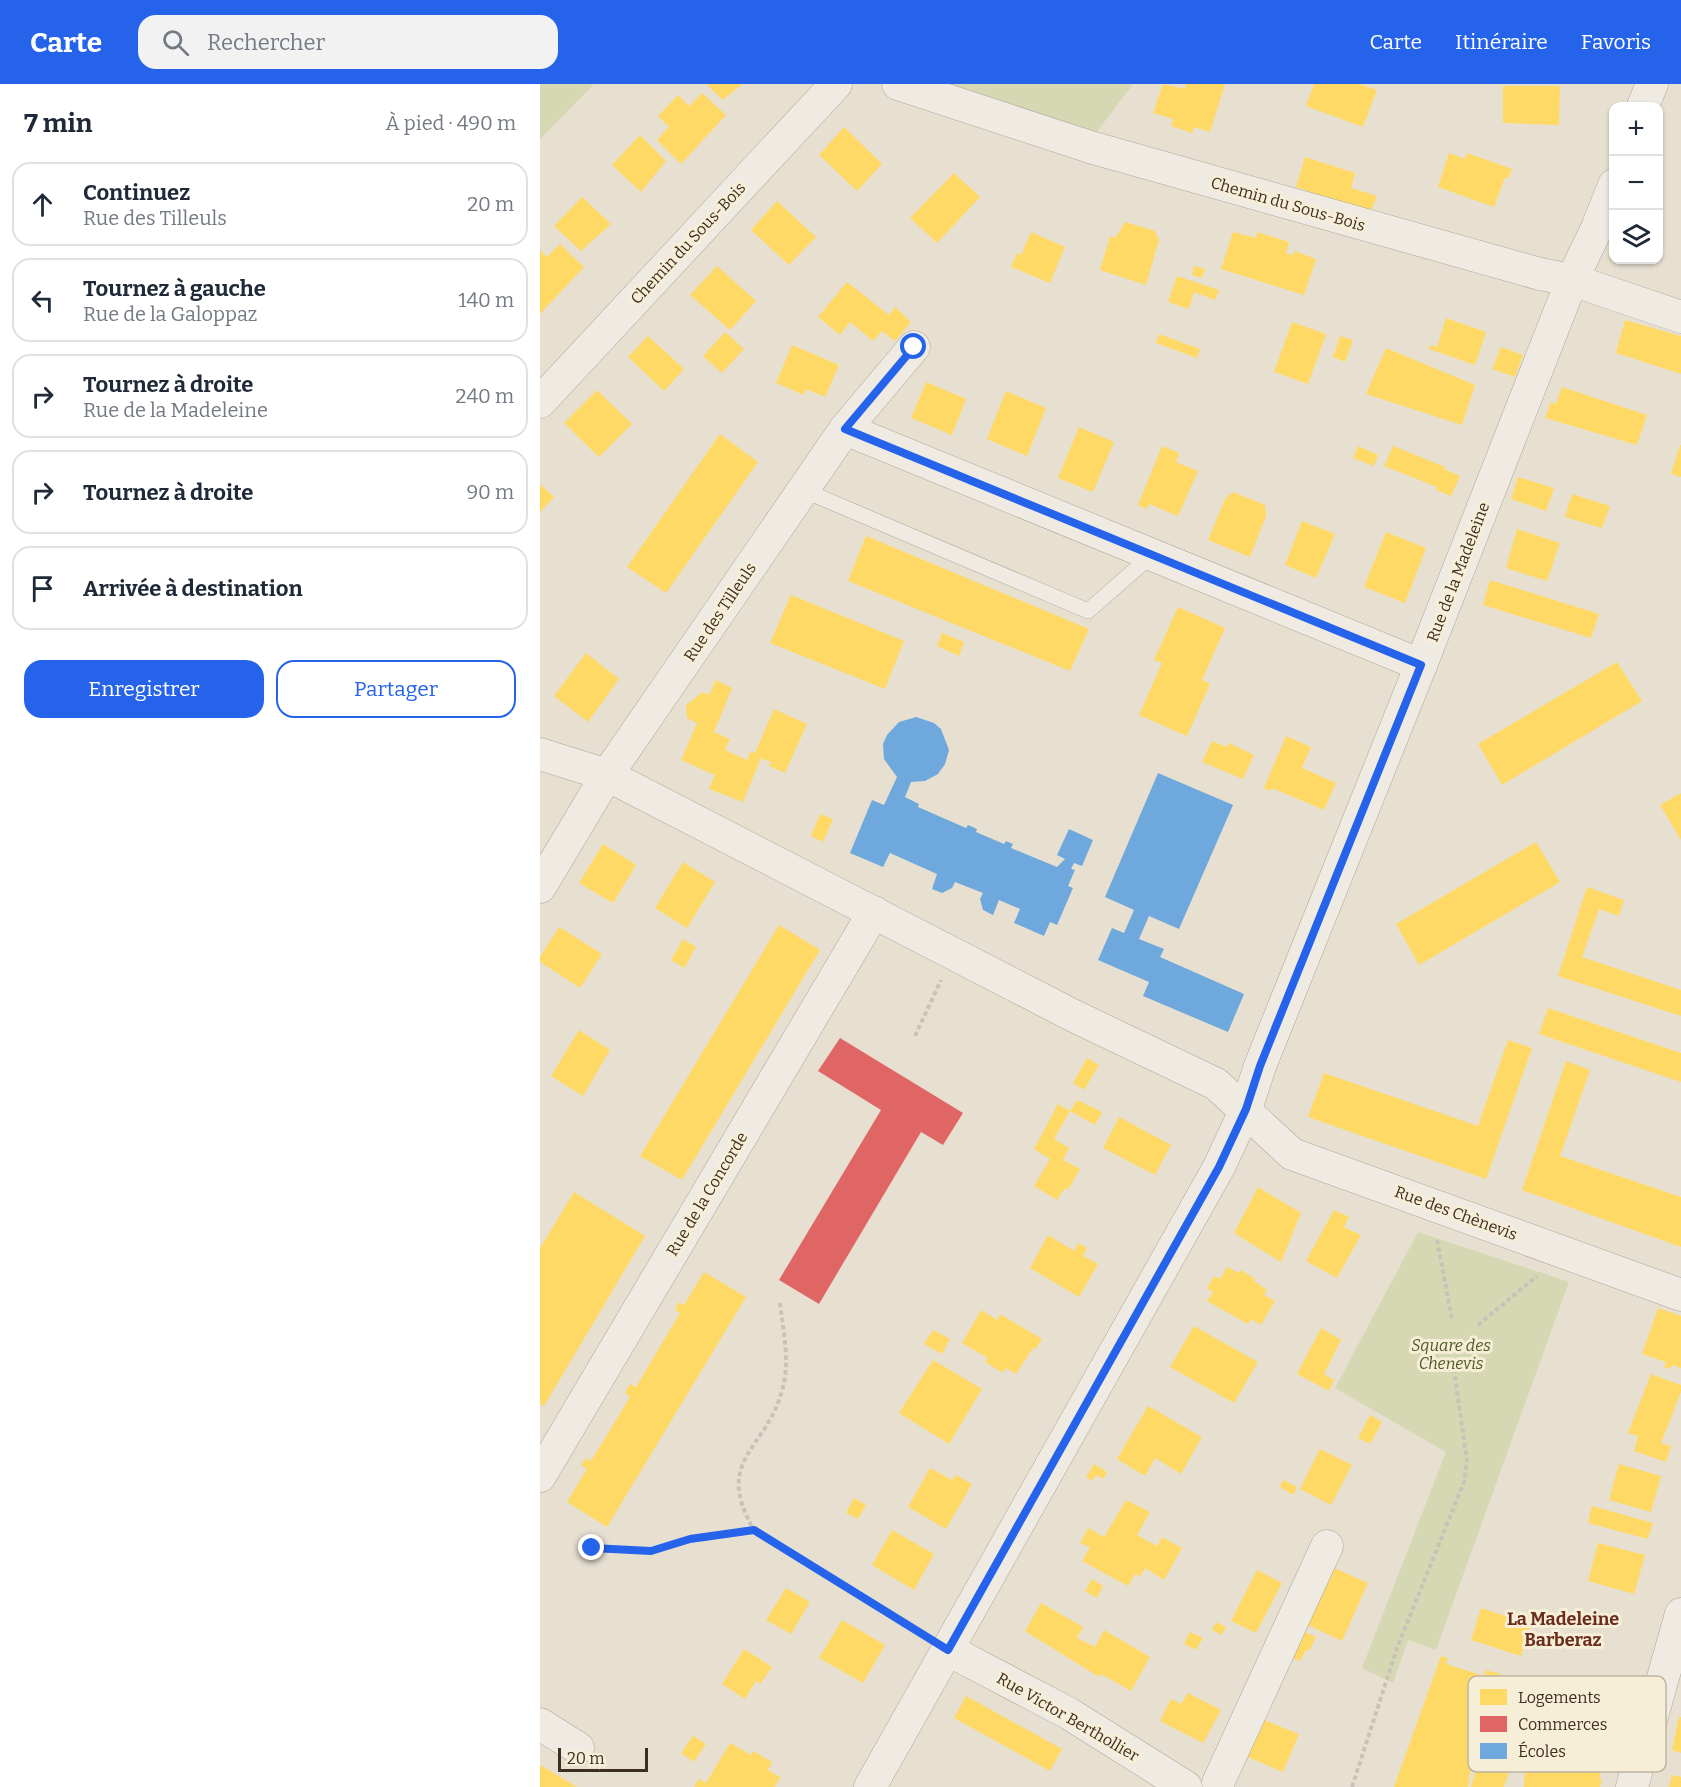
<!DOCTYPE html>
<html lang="fr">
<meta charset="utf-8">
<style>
:root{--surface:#fff;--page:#f2f2f3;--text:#1f2937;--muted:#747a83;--line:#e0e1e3;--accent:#2563eb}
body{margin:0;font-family:Bitter,serif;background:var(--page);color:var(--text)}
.controls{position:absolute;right:18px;top:18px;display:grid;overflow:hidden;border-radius:12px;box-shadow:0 2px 4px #0004}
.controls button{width:54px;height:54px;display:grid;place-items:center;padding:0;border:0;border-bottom:2px solid var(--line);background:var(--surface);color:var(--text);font:30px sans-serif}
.scale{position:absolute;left:18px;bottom:15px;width:90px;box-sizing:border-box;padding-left:6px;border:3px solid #3d2e20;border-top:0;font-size:16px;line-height:21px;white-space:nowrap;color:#3d2e20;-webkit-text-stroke:4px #f7eed8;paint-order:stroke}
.stop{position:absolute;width:18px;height:18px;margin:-14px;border:4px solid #2563eb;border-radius:50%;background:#fff}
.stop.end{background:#2563eb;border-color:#fff;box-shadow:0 2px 6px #0008}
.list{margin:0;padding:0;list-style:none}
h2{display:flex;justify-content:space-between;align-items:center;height:78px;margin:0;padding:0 24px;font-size:26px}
h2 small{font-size:20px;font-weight:400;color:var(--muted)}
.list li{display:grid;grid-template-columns:39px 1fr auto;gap:18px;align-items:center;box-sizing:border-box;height:84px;margin:0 12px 12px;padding:0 12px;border:2px solid var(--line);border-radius:18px}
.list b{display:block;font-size:22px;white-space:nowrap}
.list p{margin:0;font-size:20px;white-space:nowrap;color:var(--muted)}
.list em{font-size:20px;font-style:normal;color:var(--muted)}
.actions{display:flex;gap:12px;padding:18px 24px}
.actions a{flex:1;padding:14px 0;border:2px solid var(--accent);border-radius:18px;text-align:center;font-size:21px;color:var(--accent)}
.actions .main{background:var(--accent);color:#fff}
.icon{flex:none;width:33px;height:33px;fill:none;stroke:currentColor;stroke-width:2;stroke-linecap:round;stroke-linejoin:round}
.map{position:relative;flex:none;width:1141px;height:1703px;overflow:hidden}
header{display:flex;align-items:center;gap:36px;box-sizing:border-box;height:84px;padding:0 30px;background:var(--accent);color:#fff}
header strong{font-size:28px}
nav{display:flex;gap:33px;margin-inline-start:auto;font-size:21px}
.search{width:420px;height:54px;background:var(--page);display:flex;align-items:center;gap:15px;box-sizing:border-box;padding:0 21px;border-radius:18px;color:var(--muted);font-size:22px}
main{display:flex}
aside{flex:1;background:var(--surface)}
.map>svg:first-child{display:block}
</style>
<header>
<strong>Carte</strong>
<div class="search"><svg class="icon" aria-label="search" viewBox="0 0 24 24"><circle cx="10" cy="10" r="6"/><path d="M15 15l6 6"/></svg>Rechercher</div>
<nav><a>Carte</a><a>Itinéraire</a><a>Favoris</a></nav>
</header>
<main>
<aside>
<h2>7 min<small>À pied · 490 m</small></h2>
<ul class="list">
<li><svg class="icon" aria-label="ahead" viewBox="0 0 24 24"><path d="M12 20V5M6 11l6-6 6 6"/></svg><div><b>Continuez</b><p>Rue des Tilleuls</p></div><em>20 m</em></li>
<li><svg class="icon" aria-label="left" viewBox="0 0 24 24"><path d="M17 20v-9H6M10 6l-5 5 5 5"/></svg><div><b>Tournez à gauche</b><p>Rue de la Galoppaz</p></div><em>140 m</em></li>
<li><svg class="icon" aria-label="right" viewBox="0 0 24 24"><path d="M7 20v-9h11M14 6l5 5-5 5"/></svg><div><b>Tournez à droite</b><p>Rue de la Madeleine</p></div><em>240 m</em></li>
<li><svg class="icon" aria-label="right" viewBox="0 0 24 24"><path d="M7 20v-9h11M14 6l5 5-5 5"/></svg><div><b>Tournez à droite</b></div><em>90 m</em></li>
<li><svg class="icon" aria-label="arrive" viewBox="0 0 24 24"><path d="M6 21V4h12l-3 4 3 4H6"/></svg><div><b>Arrivée à destination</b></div></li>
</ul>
<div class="actions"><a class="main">Enregistrer</a><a>Partager</a></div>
</aside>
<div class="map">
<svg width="1141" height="1703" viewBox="0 0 1141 1703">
<rect width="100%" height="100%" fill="#e7e0d1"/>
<!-- green -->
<g fill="#d6d7b3">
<polygon points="0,0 54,0 0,55"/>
<polygon points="399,0 593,0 556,49"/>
<polygon points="878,1148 1029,1198 896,1566 868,1556 853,1599 822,1584 906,1368 795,1304"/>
</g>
<!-- homes -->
<g fill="#ffd966">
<polygon points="166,0 202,0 183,16"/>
<polygon points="623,0 645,5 646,0 685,0 670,48 654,43 652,49 631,42 633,35 613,29"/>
<polygon points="774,0 820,0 837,6 823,43 766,22"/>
<polygon points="963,2 1020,2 1019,41 963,39"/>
<polygon points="162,9 186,31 141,80 117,56 129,43 118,32 138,11 149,22"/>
<polygon points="304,43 342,80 317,107 279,71"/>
<polygon points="100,51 126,77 101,108 72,81"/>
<polygon points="909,69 925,75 927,69 972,85 968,95 965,93 954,123 898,103"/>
<polygon points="765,73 815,89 811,104 837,112 829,132 787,118 788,114 756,103"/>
<polygon points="414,89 440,113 397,159 370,134"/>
<polygon points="42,113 71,140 41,167 14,142"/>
<polygon points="237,117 276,153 249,181 211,146"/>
<polygon points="585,138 615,147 619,156 606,201 560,186 570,152 575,154"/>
<polygon points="491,148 525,163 510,199 471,183 477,169 481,171"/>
<polygon points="693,148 716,154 717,148 749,158 746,169 753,171 755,167 776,175 764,211 681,185"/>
<polygon points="20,160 44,183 0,230 0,166 7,173"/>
<polygon points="177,182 216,217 190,246 150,211"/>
<polygon points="654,182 665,185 662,194 652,191"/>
<polygon points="637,192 679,206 675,216 654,208 649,225 628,218"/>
<polygon points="307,198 349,231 355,223 371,238 355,257 342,247 333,257 310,238 300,251 278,233"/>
<polygon points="906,234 946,248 935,281 889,265 890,261 897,263"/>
<polygon points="1085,236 1141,252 1141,290 1076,269"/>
<polygon points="752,238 786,250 768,300 734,288"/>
<polygon points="185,248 204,265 182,289 163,272"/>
<polygon points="619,250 660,265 657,274 616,259"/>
<polygon points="108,252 144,285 124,307 88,273"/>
<polygon points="800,252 813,256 805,278 793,273"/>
<polygon points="252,261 299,281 285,313 266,305 264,311 236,299"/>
<polygon points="961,263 983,271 975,293 952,285"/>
<polygon points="846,264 935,301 922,341 826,310"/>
<polygon points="386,298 426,315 412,351 371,334"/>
<polygon points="1022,303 1107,331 1097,361 1005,334 1011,318 1016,320"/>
<polygon points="57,306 92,340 59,373 24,339"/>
<polygon points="466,307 506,324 487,372 447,355"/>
<polygon points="539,343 574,358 553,408 518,394"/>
<polygon points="180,350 218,378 126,509 87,483"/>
<polygon points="1140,361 1141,361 1141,393 1131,390"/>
<polygon points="622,362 639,369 636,378 658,387 638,432 609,420 607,425 598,421"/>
<polygon points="818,362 838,371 834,382 813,374"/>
<polygon points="853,362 905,383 904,385 920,392 911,412 896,406 897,403 844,382"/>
<polygon points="978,393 1014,404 1006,427 971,415"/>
<polygon points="0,400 14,413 0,428"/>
<polygon points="693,408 725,421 726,432 710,473 668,456 685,415"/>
<polygon points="1032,410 1070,422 1062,444 1025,433"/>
<polygon points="762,437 795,450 776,494 745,481"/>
<polygon points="977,445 1020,459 1007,497 966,484"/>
<polygon points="846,448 886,464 865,519 824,503"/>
<polygon points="326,452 549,545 530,587 308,497"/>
<polygon points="950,496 1059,530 1051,554 943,521"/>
<polygon points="251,511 364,557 345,605 230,559"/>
<polygon points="638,523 685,544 662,596 670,600 647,652 599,631 622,579 614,576"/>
<polygon points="402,549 424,558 419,572 397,562"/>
<polygon points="46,569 79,595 48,638 14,612"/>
<polygon points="1077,578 1102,617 962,701 938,660"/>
<polygon points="176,596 192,604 174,648 190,655 185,666 207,676 211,667 215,669 234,625 267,640 245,689 229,682 231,678 221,674 203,718 169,705 175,691 141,676 157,639 147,634 146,621 163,608 169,611"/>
<polygon points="746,652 771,663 762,684 796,699 784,726 732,704 730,707 724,704"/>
<polygon points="672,657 687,663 689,659 714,671 703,695 662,678"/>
<polygon points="1141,709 1141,756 1120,721"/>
<polygon points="280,730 293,735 283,758 271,752"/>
<polygon points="996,758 1020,798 879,881 856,840"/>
<polygon points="63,760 96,781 73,819 39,799"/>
<polygon points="143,778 175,798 147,844 115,824"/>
<polygon points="1047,803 1084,816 1079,832 1059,825 1042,873 1141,906 1141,932 1018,892"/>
<polygon points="239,841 280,866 142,1096 100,1072"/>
<polygon points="19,843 62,870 40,904 0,878 0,873"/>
<polygon points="143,855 156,863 144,884 131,876"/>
<polygon points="1008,924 1141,969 1141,998 999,950"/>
<polygon points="39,946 70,966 43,1012 11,992"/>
<polygon points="968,956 992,964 946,1095 768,1033 784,989 938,1042"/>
<polygon points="547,974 559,981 544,1006 533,999"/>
<polygon points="1026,977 1050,986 1020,1072 1141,1113 1141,1163 982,1106"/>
<polygon points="537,1016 562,1028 555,1041 530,1027"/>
<polygon points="518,1020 530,1027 514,1055 529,1064 523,1076 540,1085 528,1106 525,1104 517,1116 494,1102 510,1075 494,1065"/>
<polygon points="579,1033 631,1061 615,1091 563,1064"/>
<polygon points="718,1103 761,1129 741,1178 694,1149"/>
<polygon points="34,1108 105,1152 4,1322 0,1320 0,1164"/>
<polygon points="794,1126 809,1133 804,1143 821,1151 797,1194 766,1177"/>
<polygon points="508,1151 534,1167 538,1159 547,1164 543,1172 558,1180 539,1213 490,1184"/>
<polygon points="687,1183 699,1189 701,1186 715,1195 714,1197 727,1206 724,1211 735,1217 721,1241 711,1235 708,1240 667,1217 673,1208 667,1204 674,1192 680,1195"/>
<polygon points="164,1188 206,1213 67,1443 27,1418 47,1385 41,1381 46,1374 51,1377 90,1313 85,1309 90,1300 96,1303 140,1229 135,1226 139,1218 144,1221"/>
<polygon points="1118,1224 1141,1232 1141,1284 1132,1281 1130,1285 1124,1283 1126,1278 1102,1270"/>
<polygon points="441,1226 457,1236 460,1230 502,1255 496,1265 493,1264 476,1290 466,1284 463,1289 445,1278 448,1274 422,1259"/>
<polygon points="654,1242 718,1278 694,1319 630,1283"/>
<polygon points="781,1244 801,1256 784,1290 794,1296 789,1307 757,1290"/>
<polygon points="393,1246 410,1255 402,1270 384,1260"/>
<polygon points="393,1276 442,1305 409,1360 359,1329"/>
<polygon points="1111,1290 1141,1301 1141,1308 1121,1359 1131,1362 1126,1378 1094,1367 1098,1352 1088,1349"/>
<polygon points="608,1322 662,1353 641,1390 615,1374 605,1392 577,1375"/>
<polygon points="830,1331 842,1338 830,1360 818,1354"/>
<polygon points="780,1365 812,1381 791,1421 760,1405"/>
<polygon points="554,1380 567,1388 563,1395 556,1391 552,1397 546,1393"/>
<polygon points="1079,1380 1121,1392 1111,1428 1069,1416"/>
<polygon points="390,1384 412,1396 416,1391 432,1400 406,1445 368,1423"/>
<polygon points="743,1396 757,1403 753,1411 740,1403"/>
<polygon points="314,1414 326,1421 318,1435 306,1429"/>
<polygon points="586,1416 610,1428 597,1451 617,1462 622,1453 642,1464 624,1496 605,1484 600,1492 595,1490 588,1502 542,1477 550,1463 540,1459 548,1444 564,1453"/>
<polygon points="1052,1422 1113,1439 1108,1455 1048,1439"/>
<polygon points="352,1446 394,1470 374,1506 332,1481"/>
<polygon points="1058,1459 1105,1471 1094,1510 1048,1497"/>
<polygon points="794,1484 828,1499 802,1557 768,1541"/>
<polygon points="717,1486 742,1499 716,1549 691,1537"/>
<polygon points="552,1495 563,1502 557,1514 545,1507"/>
<polygon points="246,1504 270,1518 251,1550 226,1536"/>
<polygon points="501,1519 543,1543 537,1554 555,1563 564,1546 610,1573 591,1607 561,1590 559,1593 485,1547"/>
<polygon points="941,1524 991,1540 981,1572 931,1556"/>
<polygon points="302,1536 345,1561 323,1599 279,1574"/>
<polygon points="676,1538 686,1543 682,1551 672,1546"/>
<polygon points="756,1544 776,1553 769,1567 766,1566 760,1577 744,1570"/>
<polygon points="650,1548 663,1554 656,1566 644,1560"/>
<polygon points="204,1565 232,1583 220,1600 216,1597 205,1615 182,1600"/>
<polygon points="901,1572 908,1574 906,1580 944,1592 946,1586 961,1590 928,1696 930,1696 928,1703 854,1703"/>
<polygon points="963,1597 982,1603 969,1640 983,1645 964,1703 931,1703"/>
<polygon points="648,1609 681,1626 663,1659 620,1637 631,1615 641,1620"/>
<polygon points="426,1612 522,1665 510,1687 414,1634"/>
<polygon points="1139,1633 1141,1633 1141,1669 1132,1666"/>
<polygon points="724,1636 759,1650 743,1688 708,1673"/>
<polygon points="1023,1647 1069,1661 1059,1694 1062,1696 1060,1703 984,1703 985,1677 1011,1679 1015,1676 1017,1670 1008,1667 1015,1648 1021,1650"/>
<polygon points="153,1652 166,1660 154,1678 141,1669"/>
<polygon points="190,1659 211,1671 213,1667 232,1678 228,1686 240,1693 235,1703 154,1703 159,1695 166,1699"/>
<polygon points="0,1681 37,1703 0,1703"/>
<polygon points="1132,1691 1141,1693 1141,1703 1129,1703"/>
</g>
<!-- shops -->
<polygon fill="#e06666" points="300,954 423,1029 403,1061 381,1048 279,1220 239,1196 341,1026 278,987"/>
<!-- schools -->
<g fill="#6fa8dc">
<polygon points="376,633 394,639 401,645 409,666 405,680 398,690 385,697 371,698 365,713 379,720 378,723 426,744 428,741 437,745 436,748 464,760 466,757 473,760 471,764 517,783 525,775 517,771 529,745 553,756 542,782 534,779 531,785 535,786 528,802 533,804 517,841 510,838 504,852 474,839 480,825 459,816 453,831 443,826 440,815 443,809 415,798 412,804 402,809 392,805 397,790 350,769 343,783 310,769 332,716 344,721 357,693 344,675 343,660 347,651 359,638"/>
<polygon points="618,689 693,721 639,845 609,832 599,855 624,865 620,873 704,910 688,948 603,912 609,898 558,876 572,844 584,849 594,826 565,813"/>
</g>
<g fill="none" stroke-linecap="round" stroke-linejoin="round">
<!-- lane casing -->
<g stroke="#ada599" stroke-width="16">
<polyline id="lane" points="263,406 548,527 613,470"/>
</g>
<!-- street casing -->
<g stroke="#ada599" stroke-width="33">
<g id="street">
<polyline points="358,0 550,63 1000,190 1032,196 1141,233"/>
<polyline points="1103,22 1112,0"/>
<polyline points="0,318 296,0"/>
<polyline points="305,345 881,581"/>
<polyline points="0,670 67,691 532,931 676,1000 752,1070 1141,1211"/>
<polyline points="0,803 67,691 305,345 374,263"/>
<polyline points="0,1392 334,828"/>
<polyline points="408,1566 528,1629 646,1703"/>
<polyline points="0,1640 38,1664"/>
<polyline points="678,1699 787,1462"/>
<polyline points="330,1703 679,1083 706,1025 720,982 881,581 1032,196 1057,144 1074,101"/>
<polyline points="1092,1703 1141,1530"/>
</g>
</g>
<!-- path -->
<g stroke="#c8c2b9" stroke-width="4" stroke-dasharray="4.5 3" stroke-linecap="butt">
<polyline points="375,952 401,896"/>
<polyline points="897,1156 912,1235"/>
<path d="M240 1219C243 1246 250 1276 243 1303 228 1366 172 1374 214 1446L382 1550"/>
<polyline points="938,1241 997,1192"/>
<polyline points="52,1464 111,1467 150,1455 214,1446"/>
<polyline points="812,1703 857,1564 924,1398 927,1377 914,1286"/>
</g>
<!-- lane -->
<use href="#lane" stroke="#efebe3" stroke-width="15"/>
<!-- street -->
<use href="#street" stroke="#efebe3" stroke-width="32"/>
</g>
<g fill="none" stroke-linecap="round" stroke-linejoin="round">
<!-- route -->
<polyline stroke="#2563eb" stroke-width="8" points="52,1464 111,1467 150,1455 214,1446 408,1566 679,1083 706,1025 720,982 881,581 305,345 374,263"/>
</g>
<g text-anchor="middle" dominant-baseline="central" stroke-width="6" stroke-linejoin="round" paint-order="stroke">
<!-- street labels -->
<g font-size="16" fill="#3d2e20" stroke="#f7eed8">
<text transform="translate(748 120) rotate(16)">Chemin du Sous-Bois</text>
<text transform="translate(148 159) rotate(-47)">Chemin du Sous-Bois</text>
<text transform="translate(918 488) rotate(-69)">Rue de la Madeleine</text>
<text transform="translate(180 528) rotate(-56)">Rue des Tilleuls</text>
<text transform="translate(167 1110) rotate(-59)">Rue de la Concorde</text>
<text transform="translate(916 1129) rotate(20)">Rue des Chènevis</text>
<text transform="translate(528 1633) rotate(30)">Rue Victor Berthollier</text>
</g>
<!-- park labels -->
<g font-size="16" font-style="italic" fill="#4d5a26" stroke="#f7eed8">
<text x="911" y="1261">Square des<tspan x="911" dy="18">Chenevis</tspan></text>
</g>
<!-- neighbourhood labels -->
<g font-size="18" font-weight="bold" fill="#6b2e1e" stroke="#f7eed8">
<text x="1023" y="1535">La Madeleine<tspan x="1023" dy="21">Barberaz</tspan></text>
</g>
</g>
<!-- legend -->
<rect x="928" y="1592" width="198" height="96" rx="9" fill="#f7eed8" stroke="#bfb4a1" stroke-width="1.5"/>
<rect x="940" y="1605" width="27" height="16" fill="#ffd966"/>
<rect x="940" y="1632" width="27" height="16" fill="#e06666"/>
<rect x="940" y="1659" width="27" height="16" fill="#6fa8dc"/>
<g font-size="16" fill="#3d2e20">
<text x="978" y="1619">Logements</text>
<text x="978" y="1646">Commerces</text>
<text x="978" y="1673">Écoles</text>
</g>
</svg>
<div class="controls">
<button>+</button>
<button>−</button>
<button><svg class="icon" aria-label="layers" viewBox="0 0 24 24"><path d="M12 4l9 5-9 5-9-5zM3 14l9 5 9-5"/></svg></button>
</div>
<div class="scale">20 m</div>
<div class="stop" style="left:374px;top:263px"></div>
<div class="stop end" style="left:52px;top:1464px"></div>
</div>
</main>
